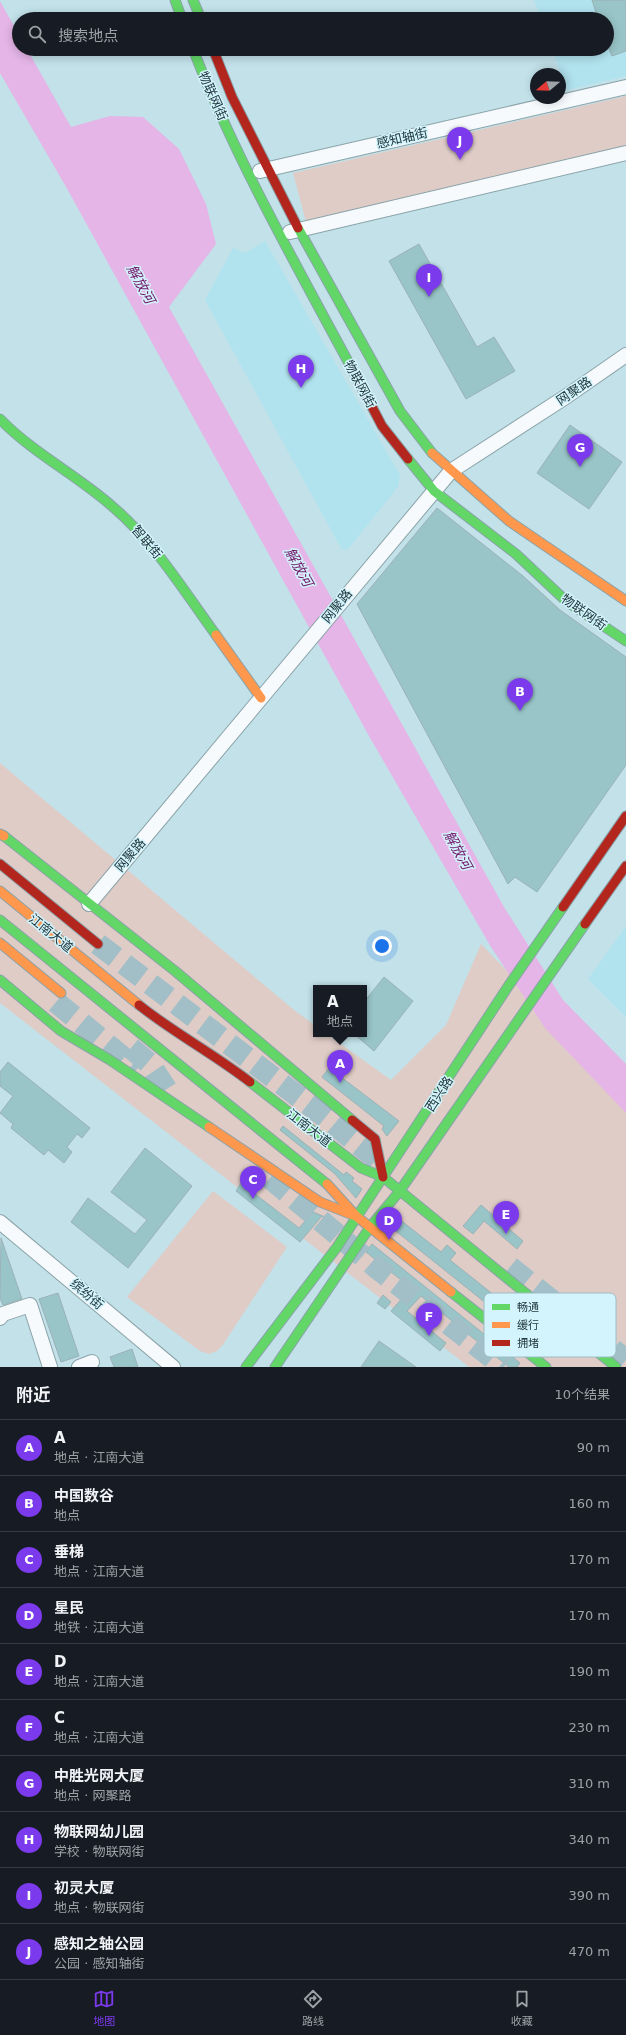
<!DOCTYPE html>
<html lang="zh">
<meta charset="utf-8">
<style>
:root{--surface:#171b24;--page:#20242c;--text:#f1f3f6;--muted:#9ea1a6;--line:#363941;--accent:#7c3aed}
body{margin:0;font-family:"DejaVu Sans","Noto Sans SC",sans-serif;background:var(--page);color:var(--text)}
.compass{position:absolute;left:530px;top:68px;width:36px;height:36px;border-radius:50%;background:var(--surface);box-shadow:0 2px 10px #0003;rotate:251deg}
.you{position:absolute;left:382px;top:946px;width:14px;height:14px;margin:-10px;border:3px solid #fff;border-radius:50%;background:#1a73e8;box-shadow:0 0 0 6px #1a73e833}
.badge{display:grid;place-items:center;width:26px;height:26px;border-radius:50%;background:var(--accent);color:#fff;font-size:13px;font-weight:700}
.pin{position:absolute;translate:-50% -33px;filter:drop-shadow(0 1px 2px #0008)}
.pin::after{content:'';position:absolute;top:21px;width:14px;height:12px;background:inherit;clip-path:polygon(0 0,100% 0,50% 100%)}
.popup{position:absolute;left:313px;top:985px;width:54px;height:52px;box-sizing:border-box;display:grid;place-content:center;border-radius:0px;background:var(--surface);filter:drop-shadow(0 1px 3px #0005);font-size:13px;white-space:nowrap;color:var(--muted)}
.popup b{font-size:15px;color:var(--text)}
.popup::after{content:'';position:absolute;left:50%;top:100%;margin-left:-8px;border:8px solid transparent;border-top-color:var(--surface)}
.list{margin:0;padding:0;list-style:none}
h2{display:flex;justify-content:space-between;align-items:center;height:52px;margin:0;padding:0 16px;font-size:17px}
h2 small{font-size:13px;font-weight:400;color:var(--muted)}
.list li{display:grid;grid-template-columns:26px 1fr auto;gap:12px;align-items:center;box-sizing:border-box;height:56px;padding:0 16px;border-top:1px solid var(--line)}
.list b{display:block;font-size:15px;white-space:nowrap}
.list p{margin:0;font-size:13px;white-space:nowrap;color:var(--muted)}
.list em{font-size:13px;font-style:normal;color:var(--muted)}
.icon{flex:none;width:22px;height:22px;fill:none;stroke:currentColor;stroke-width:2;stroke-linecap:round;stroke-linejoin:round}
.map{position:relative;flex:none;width:626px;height:1367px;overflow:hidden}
.search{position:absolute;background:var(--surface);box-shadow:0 2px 10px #0003;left:12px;right:12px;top:12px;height:44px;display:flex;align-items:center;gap:10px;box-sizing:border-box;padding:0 14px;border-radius:22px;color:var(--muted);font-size:15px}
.sheet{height:612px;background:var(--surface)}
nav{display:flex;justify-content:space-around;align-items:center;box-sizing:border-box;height:56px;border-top:1px solid var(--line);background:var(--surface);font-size:11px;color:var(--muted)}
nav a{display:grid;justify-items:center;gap:2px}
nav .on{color:var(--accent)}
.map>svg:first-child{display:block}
</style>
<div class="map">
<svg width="626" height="1367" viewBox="0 0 626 1367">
<rect width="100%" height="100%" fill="#c2e1e9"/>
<!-- built -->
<g fill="#b1e3ef">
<polygon points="534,0 626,0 626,76 567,90 552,49 607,49 607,19 541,19"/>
<polygon points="265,241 400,475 398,487 348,549 342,550 205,300 233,248 245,253"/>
<polygon points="626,926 626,1017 588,979"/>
</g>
<!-- green -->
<g fill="#dfccc7">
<polygon points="626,96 626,146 306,222 293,173"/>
<polygon points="0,763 294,1010 316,1026 316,1034 327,1034 391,1080 446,1025 481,944 626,1094 626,1367 469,1367 0,1003"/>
<polygon points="213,1191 287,1247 222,1346 217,1351 209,1354 200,1351 127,1297"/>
</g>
<!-- water -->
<polygon fill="#e4b5e6" points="0,1 19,35 19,49 27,49 71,127 110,116 143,117 179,149 206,204 216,244 169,307 504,907 563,1000 626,1064 626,1113 545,1028 491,947 369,736 65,185 0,73"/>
<!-- building -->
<g fill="#99c5c8" stroke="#9ab2b6">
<polygon points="592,0 626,0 626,51 612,56 607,44 607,19 598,19"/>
<polygon points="419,244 477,347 494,337 515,371 466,399 389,261"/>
<polygon points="570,425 622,462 589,509 537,473"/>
<polygon points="437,508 523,576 560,610 626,657 626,765 537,892 515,877 508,884 357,604"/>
<polygon points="384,977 413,1001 374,1051 354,1034 364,1034 364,1002"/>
<polygon points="8,1062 90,1128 82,1138 77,1134 67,1147 72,1152 64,1163 48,1150 44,1155 11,1128 13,1124 0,1113 13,1096 0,1086 0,1072"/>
<polygon points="329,1068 399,1121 387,1136 382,1129 384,1126 322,1077"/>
<polygon points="283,1126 344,1175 346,1172 354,1178 352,1181 362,1189 356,1198 334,1173 280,1130"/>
<polygon points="145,1148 192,1186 128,1268 71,1222 88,1198 135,1234 147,1220 111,1192"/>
<polygon points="241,1183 299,1228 313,1212 340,1223 336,1228 322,1216 300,1242 236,1191"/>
<polygon points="481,1205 523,1241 517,1249 484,1221 473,1234 463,1226"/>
<polygon points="394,1215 441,1252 447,1245 456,1253 450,1260 544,1335 537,1344 387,1224"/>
<polygon points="1,1238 22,1299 3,1305 0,1298"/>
<polygon points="372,1244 520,1363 517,1367 509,1367 421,1296 407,1311 446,1343 440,1351 391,1311 411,1288 366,1252"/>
<polygon points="58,1293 79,1356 61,1362 39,1299"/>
<polygon points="383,1295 391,1302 385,1309 377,1303"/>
<polygon points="379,1341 416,1367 361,1367"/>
<polygon points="132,1349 138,1367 114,1367 110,1357"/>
</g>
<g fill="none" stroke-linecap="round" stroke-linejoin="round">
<!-- highway-tunnel -->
<g stroke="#a2bfc7" stroke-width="22" stroke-dasharray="22 11" stroke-linecap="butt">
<polyline points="98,944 325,1117 390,1170"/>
<polyline points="56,1002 137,1069"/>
<polyline points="131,1048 149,1063 167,1090"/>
<polyline points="270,1178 378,1269 504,1367"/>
<polyline points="510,1267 626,1360"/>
</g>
<!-- street casing -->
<g stroke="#8ba3a9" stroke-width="16">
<g id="street">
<polyline points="260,171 626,87"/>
<polyline points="290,232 626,153"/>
<polyline points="89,904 451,471 567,396 626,355"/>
<polyline points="0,1222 173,1367"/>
<polyline points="0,1318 3,1314 30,1305 50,1367"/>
<polyline points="79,1367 92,1362"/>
</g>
</g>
<!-- fast casing -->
<g stroke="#8ba3a9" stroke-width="11">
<g id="fast">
<polyline points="175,0 182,19"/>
<polyline points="193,0 201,19"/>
<path d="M193 49C238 165 301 273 359 382"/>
<polyline points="298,228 400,411 432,453"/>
<path d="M0 419C34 454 77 475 113 507 155 543 184 591 216 635"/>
<polyline points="408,459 434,491 516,554 566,601 626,641"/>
<polyline points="4,836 175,971 352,1120"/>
<polyline points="0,920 327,1184"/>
<polyline points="0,980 61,1031 110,1060 209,1127"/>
<polyline points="250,1082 361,1168 383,1177 616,1367"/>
<polyline points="451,1292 546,1367"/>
<polyline points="246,1367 337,1247 509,985 563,907"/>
<polyline points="275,1367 370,1227 399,1192 585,924"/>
</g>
</g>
<!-- slow casing -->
<g stroke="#8ba3a9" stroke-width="11">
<g id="slow">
<polyline points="432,453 509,521 626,601"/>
<polyline points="216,635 261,698"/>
<polyline points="0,834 4,836"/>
<polyline points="0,891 139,1005"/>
<polyline points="0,943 61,993"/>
<polyline points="209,1127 320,1202 353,1215"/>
<polyline points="327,1184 356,1216 451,1292"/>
</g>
</g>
<!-- jam casing -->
<g stroke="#8ba3a9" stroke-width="11">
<g id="jam">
<polyline points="213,49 232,97 298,228"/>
<polyline points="359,382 382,426 408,459"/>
<polyline points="0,864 98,944"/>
<polyline points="563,907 626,816"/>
<polyline points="585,924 626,866"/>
<path d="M139 1005C174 1033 214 1054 250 1082"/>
<polyline points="352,1120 375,1139 383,1177"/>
</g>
</g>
<!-- street -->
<use href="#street" stroke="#f6fafc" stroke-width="14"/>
<!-- fast -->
<use href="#fast" stroke="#63d668" stroke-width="9"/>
<!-- slow -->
<use href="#slow" stroke="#ff974d" stroke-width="9"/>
<!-- jam -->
<use href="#jam" stroke="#b3261e" stroke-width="9"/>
</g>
<g text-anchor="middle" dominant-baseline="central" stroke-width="3" stroke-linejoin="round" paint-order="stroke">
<!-- street labels -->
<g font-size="13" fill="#22383d" stroke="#d3f4fc">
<text transform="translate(213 96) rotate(66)">物联网街</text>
<text transform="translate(402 138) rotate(-13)">感知轴街</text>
<text transform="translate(360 384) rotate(62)">物联网街</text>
<text transform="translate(574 391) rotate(-34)">网聚路</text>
<text transform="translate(147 542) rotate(50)">智联街</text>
<text transform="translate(337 606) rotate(-51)">网聚路</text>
<text transform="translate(584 612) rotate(35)">物联网街</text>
<text transform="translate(130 855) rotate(-50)">网聚路</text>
<text transform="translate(51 933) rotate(39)">江南大道</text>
<text transform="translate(439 1094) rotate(-57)">西兴路</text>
<text transform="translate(309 1128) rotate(38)">江南大道</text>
<text transform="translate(87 1294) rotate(40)">缤纷街</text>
</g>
<!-- water labels -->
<g font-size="14" font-style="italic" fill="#731669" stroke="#d3f4fc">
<text transform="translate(141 284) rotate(61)">解放河</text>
<text transform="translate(299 567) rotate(61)">解放河</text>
<text transform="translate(458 850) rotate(61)">解放河</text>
</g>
</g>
<!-- legend -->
<rect x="484" y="1293" width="132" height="64" rx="6" fill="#d3f4fc" stroke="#9ebcc3" stroke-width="1"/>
<rect x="492" y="1304" width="18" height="6" fill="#63d668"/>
<rect x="492" y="1322" width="18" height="6" fill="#ff974d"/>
<rect x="492" y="1340" width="18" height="6" fill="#b3261e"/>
<g font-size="11" fill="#22383d">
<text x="517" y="1311">畅通</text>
<text x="517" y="1329">缓行</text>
<text x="517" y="1347">拥堵</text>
</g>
</svg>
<svg class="compass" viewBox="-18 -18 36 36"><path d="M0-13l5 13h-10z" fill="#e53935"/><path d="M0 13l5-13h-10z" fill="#9ea1a6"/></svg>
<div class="you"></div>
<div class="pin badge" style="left:340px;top:1083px">A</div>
<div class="popup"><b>A</b>地点</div>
<div class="pin badge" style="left:520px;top:711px">B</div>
<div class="pin badge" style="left:253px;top:1199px">C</div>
<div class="pin badge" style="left:389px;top:1240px">D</div>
<div class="pin badge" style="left:506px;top:1234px">E</div>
<div class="pin badge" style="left:429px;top:1336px">F</div>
<div class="pin badge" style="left:580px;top:467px">G</div>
<div class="pin badge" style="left:301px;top:388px">H</div>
<div class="pin badge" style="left:429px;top:297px">I</div>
<div class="pin badge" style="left:460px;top:160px">J</div>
<div class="search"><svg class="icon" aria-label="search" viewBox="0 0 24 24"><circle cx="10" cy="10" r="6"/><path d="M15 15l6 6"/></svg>搜索地点</div>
</div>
<section class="sheet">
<h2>附近<small>10个结果</small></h2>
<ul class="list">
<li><span class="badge">A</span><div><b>A</b><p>地点 · 江南大道</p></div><em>90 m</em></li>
<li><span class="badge">B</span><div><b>中国数谷</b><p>地点</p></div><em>160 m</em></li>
<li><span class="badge">C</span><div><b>垂梯</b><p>地点 · 江南大道</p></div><em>170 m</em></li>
<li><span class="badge">D</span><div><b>星民</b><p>地铁 · 江南大道</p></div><em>170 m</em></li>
<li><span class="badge">E</span><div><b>D</b><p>地点 · 江南大道</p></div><em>190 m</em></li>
<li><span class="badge">F</span><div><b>C</b><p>地点 · 江南大道</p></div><em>230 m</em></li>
<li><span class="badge">G</span><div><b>中胜光网大厦</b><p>地点 · 网聚路</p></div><em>310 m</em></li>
<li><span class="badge">H</span><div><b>物联网幼儿园</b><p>学校 · 物联网街</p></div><em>340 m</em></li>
<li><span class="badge">I</span><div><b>初灵大厦</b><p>地点 · 物联网街</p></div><em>390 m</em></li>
<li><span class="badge">J</span><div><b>感知之轴公园</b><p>公园 · 感知轴街</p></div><em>470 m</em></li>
</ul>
</section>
<nav>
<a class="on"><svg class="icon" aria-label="map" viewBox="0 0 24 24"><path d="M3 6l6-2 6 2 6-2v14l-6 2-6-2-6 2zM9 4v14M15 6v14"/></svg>地图</a>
<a><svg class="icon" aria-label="directions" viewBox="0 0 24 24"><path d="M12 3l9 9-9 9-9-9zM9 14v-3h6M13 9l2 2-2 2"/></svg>路线</a>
<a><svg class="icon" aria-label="saved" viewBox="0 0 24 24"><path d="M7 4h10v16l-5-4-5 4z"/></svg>收藏</a>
</nav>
